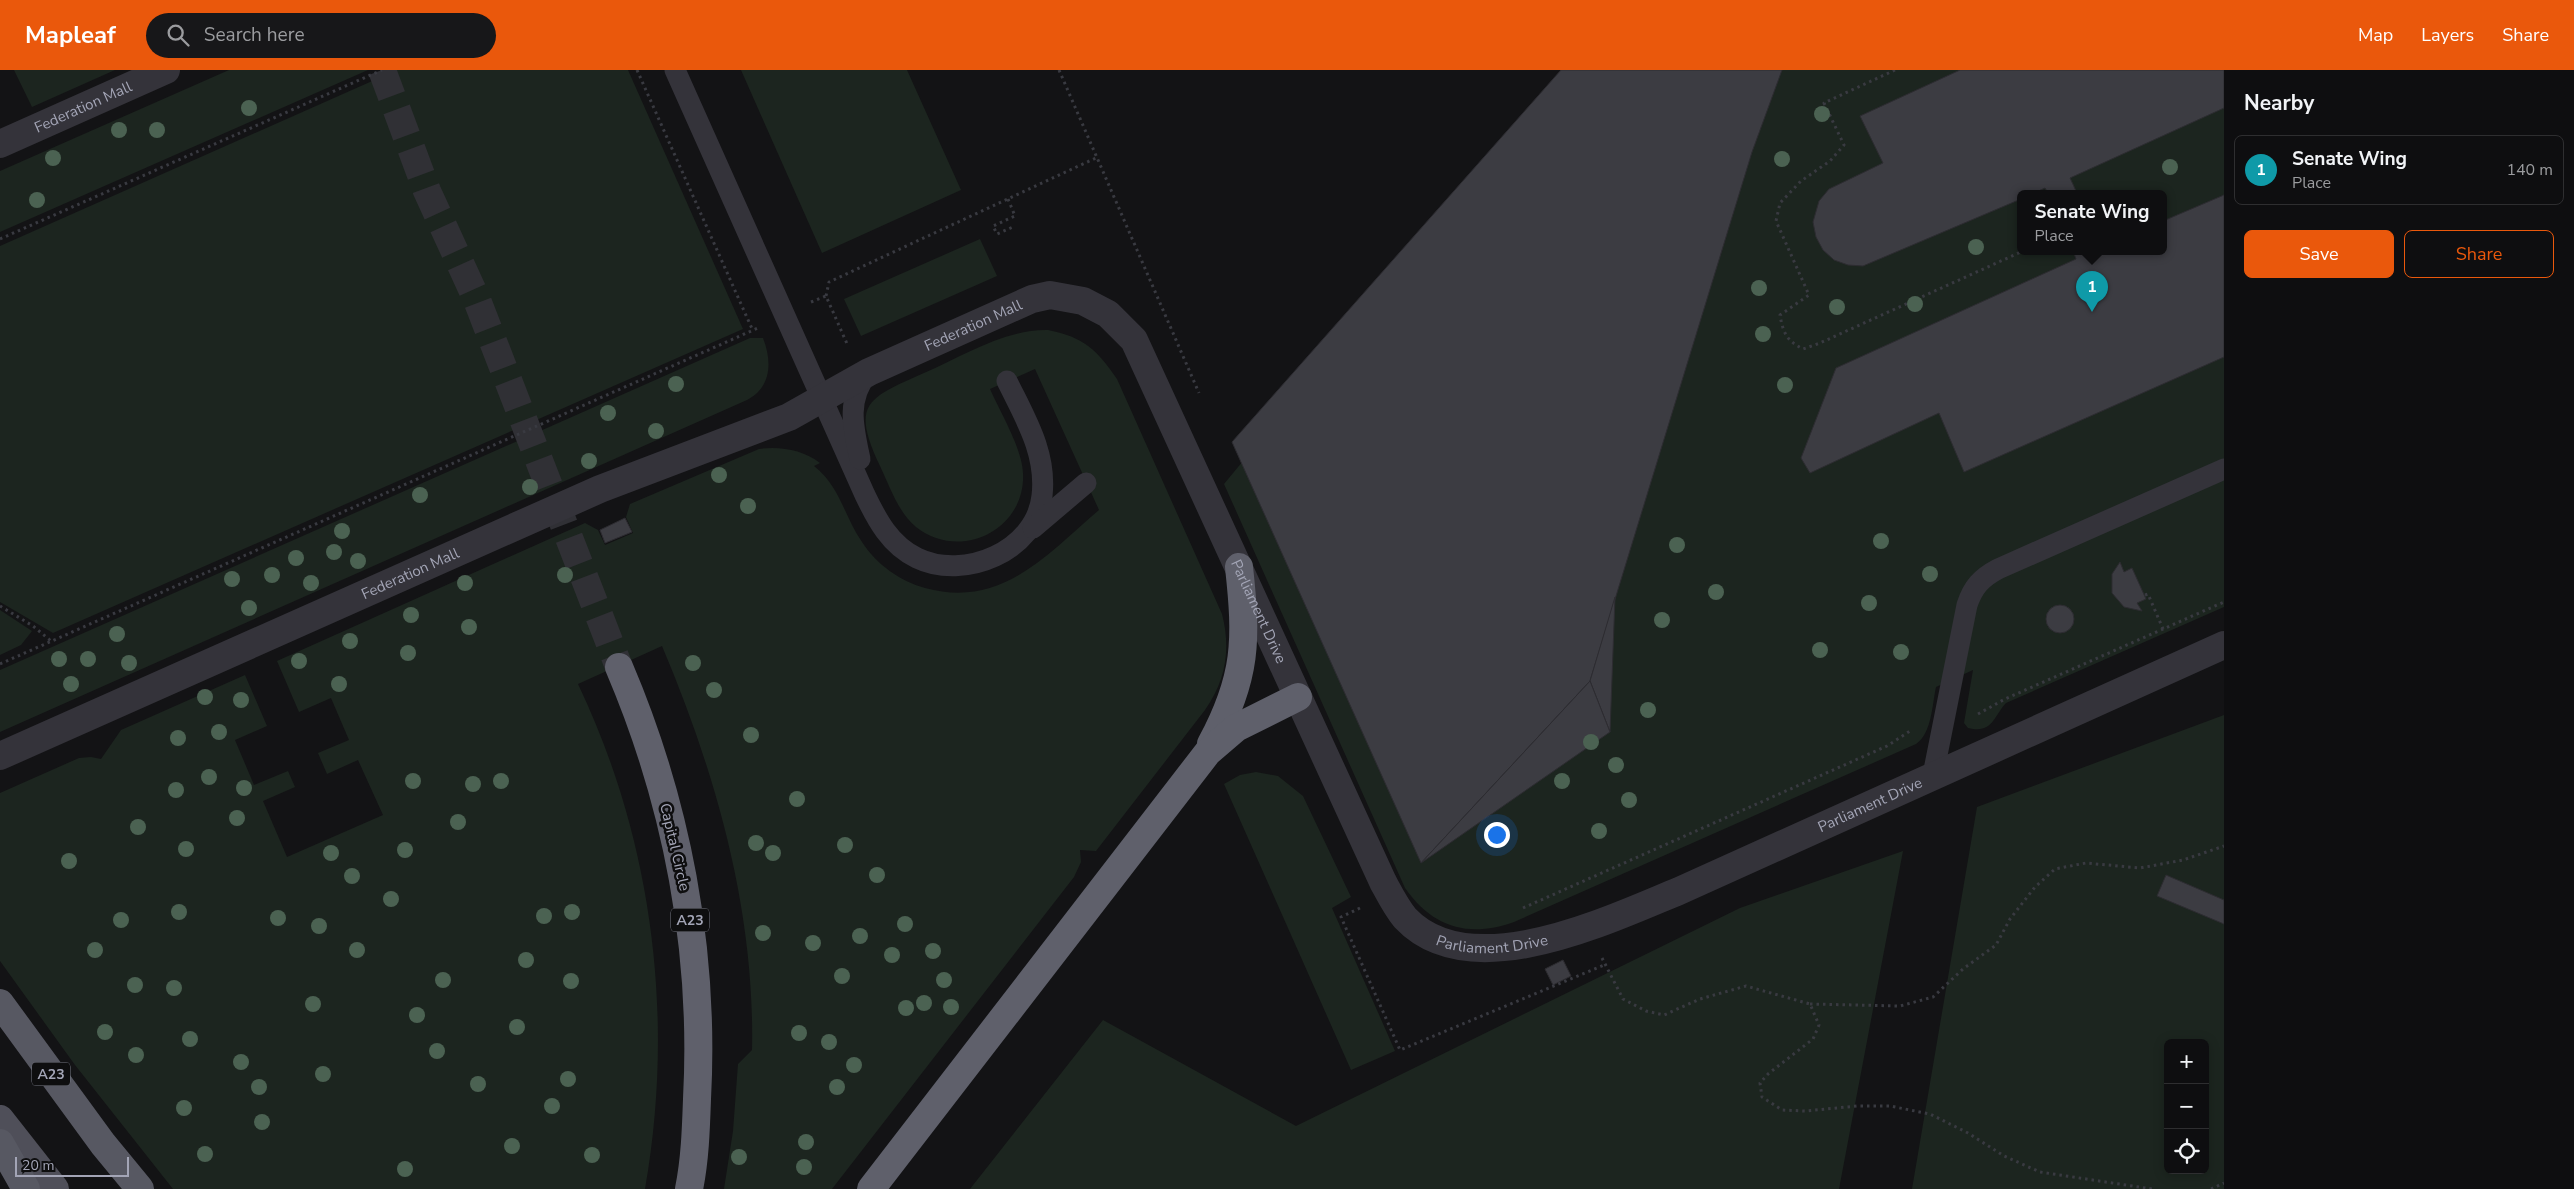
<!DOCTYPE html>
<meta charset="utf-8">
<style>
:root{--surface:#0e0e10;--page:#171719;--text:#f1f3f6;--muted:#9b9c9f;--line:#2e2e30;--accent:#ea580c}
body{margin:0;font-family:"Nunito Sans",sans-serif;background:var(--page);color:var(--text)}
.controls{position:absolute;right:15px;bottom:15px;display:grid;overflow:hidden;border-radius:8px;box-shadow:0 2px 12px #0003}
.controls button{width:45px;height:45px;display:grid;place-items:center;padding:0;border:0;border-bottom:1px solid var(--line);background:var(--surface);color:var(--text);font:25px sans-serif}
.scale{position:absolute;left:15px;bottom:12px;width:114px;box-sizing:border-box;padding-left:5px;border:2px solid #a3a5b6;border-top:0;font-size:14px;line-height:18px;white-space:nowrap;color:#a3a5b6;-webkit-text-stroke:4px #0e0e0f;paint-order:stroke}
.you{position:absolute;left:1496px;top:764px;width:18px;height:18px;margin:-12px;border:4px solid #fff;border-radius:50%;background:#1a73e8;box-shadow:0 0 0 8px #1a73e833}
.badge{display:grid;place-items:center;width:32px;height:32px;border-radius:50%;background:var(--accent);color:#fff;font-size:16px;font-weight:700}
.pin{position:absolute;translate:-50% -41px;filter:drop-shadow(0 1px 2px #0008)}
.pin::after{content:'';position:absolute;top:26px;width:18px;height:15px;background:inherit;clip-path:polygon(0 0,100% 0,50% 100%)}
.popup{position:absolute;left:2017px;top:120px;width:150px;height:65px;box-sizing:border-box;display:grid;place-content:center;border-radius:8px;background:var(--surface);filter:drop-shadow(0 1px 4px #0005);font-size:16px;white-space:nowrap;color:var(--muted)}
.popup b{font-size:19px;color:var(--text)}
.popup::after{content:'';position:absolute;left:50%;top:100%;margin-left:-10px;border:10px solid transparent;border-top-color:var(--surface)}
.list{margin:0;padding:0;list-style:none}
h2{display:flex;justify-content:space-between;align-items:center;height:65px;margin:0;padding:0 20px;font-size:21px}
h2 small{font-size:16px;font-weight:400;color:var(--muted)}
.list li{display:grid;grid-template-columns:32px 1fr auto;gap:15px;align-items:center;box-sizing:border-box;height:70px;margin:0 10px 10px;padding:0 10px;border:1px solid var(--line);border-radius:8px}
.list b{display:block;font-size:19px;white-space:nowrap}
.list p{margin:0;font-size:16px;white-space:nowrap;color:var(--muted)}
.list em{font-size:16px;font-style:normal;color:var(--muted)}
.actions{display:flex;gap:10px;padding:15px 20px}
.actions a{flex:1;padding:11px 0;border:1px solid var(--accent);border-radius:8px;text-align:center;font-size:18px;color:var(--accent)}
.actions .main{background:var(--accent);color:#fff}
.icon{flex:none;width:28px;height:28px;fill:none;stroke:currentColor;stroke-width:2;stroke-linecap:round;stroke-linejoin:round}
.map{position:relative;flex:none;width:2224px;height:1119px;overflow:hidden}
header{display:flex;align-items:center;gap:30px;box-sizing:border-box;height:70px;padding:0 25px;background:var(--accent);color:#fff}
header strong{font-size:24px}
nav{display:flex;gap:28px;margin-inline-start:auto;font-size:18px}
.search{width:350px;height:45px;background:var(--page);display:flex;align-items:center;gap:12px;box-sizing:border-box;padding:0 18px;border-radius:28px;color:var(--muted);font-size:19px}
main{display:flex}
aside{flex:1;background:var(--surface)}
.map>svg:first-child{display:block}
</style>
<header>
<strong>Mapleaf</strong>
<div class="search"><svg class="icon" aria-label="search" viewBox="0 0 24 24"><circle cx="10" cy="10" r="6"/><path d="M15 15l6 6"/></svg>Search here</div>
<nav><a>Map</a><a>Layers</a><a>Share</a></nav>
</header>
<main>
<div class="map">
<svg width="2224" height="1119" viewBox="0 0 2224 1119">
<rect width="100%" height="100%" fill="#131315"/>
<!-- green -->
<g fill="#1c251f" fill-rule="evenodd">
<polygon points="14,0 115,0 32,37"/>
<polygon points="229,0 368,0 0,162 0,101"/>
<polygon points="397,0 628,0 743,259 53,563 0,532 0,176"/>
<polygon points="741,0 907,0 961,120 822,183"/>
<path d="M1567 0H2224V537L2006 633C1993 647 1993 664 1968 658L1964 653 1973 600 1936 617C1932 635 1932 663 1916 674L1514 852C1469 868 1433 858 1405 818L1224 414ZM2021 123H2163V181H2021Z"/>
<polygon points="980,169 997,206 861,266 844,229"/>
<path d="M1048 260C1084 267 1097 280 1117 309L1222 544C1231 579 1226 610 1205 640L1096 781 1080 780 1081 792 1074 807 832 1119H724L733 1061 738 994 752 980C755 840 716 704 662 576L578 614C653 771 675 948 645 1119H173L75 995 0 891V723L79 688 91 687 101 689 121 660 245 605 267 656 235 670 254 715 288 701 295 717 263 731 287 787 383 745 358 690 327 704 318 683 349 670 331 628 299 642 277 591 585 453 598 460 605 475 633 463 626 447 630 434 759 379C780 376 803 380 820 393L814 396C840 416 844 446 862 472 876 494 900 511 925 518 1002 539 1046 485 1099 440L1035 299 990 319C1000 342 1022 378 1023 403 1026 460 960 492 916 457 898 442 890 417 880 396 850 333 868 328 924 303 963 286 1005 259 1048 260Z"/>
<path d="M750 268H763C772 291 772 317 747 330L0 662V600Z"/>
<polygon points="0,540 32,561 21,575 0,585"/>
<path d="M2224 645V1119H1912L1977 737ZM2168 973H2205V1100H2168Z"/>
<polygon points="1256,702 1278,706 1303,726 1351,827 1332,838 1395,981 1351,1000 1224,714 1240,705"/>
<polygon points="1903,781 1839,1119 970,1119 1103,950 1296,1056 1740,838"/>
</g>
<!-- building -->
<g fill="#3c3c42" stroke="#2d2c31">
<polygon points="1561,0 1782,0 1752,82 1590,611 1421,793 1232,372"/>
<polygon points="1960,0 2224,0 2224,38 2070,108 2077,123 2048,123 2045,118 2034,123 2021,123 2021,129 1863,196 1848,195 1834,190 1823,180 1816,167 1813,152 1819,131 1829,119 1883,93 1860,46"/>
<polygon points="2224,125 2224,287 1964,402 1939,343 1810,403 1801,388 1836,298 2076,189 2073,181 2163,181 2163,151"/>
<polygon points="625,448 632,462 605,473 600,460"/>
<polygon points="2120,492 2124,502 2132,498 2146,529 2137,533 2142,541 2124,537 2112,523 2112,504"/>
<polygon points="1615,527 1610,662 1590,611"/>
<circle cx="2060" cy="549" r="14"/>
<polygon points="1590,611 1610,662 1421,793"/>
<polygon points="2166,805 2224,830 2224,854 2157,826"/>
<polygon points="1563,890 1571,906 1553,915 1545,899"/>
</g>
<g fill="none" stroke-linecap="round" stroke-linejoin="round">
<!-- motorway-tunnel -->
<polyline stroke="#303035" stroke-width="28" stroke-dasharray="28 14" stroke-linecap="butt" points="382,0 427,121 477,230 619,597"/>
<!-- path -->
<g stroke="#393a41" stroke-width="3" stroke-dasharray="2.5 4" stroke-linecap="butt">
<polyline points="637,0 753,261"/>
<polyline points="1059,0 1199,323"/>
<path d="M1895 0 1824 33 1844 75 1830 91 1801 111 1780 133 1776 151 1809 225 1780 245C1783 263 1787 271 1803 279L1820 273 2023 181"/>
<polyline points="1008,129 1015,146 993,156 997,164 1015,156"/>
<polyline points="0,169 382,0"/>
<polyline points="826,226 829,212 1098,87"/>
<polyline points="811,232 826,226 848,276"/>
<polyline points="2145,525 2148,524 2163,559"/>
<polyline points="0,536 33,556 51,571"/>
<polyline points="0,594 758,258"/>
<polyline points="1978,644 2005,629 2224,532"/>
<polyline points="1360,838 1341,847 1400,980 1604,895"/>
<polyline points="1523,838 1887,676 1910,661"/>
<polyline points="1602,888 1623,929 1646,941 1664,945 1700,929 1746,916 1810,934 1819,955 1813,969 1768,1004 1760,1013 1762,1027 1782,1040 1805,1041 1857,1036 1890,1036 1930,1044 1968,1063 2004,1086 2040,1102 2152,1119"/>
<polyline points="1810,934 1900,936 1933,927 1963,899 1996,875 2010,849 2035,817 2055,799 2086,793 2140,798 2183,790 2224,776"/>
<polyline points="2211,1119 2224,1113"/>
</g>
<!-- service -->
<g stroke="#34333a" stroke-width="21">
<path d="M675 0 865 425C877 450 890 475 917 488 964 511 1036 481 1042 426 1047 383 1025 348 1007 311"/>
<path d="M860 389C853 357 846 330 868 302"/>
<polyline points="1033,458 1086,413"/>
<path d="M1933 705 1967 535C1973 517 1981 508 1998 499L2224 399"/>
</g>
<!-- minor -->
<g stroke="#34333a" stroke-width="28">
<path id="s1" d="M0 74 166 0"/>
<path id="s2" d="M0 686 600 419 789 347 869 302 1032 229 1050 225 1083 231 1108 244 1134 270 1383 812C1390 825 1396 837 1405 848 1470 917 1608 850 1679 821L2224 575"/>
</g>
<!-- primary -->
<polyline stroke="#4f4f59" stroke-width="28" points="0,1049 55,1119"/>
<!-- trunk -->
<g stroke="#575862" stroke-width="28">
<polyline points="0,933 103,1074 140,1119"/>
<polyline points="0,1073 26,1119"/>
</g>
<!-- motorway -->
<g stroke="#5f606b" stroke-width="28">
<path d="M619 597C677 733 705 880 697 1029 696 1058 695 1090 689 1119"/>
<path d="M1211 674C1247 607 1247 570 1239 497"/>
<polyline points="871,1119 1208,682 1236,658 1298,627"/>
</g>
</g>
<!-- trees -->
<g fill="#4b6252">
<circle cx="249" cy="38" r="8"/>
<circle cx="1822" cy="44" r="8"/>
<circle cx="119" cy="60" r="8"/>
<circle cx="157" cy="60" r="8"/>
<circle cx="53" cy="88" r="8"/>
<circle cx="1782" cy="89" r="8"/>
<circle cx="2170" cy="97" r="8"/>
<circle cx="37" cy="130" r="8"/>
<circle cx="1976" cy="177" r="8"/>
<circle cx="1759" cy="218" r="8"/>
<circle cx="1915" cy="234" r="8"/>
<circle cx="1837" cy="237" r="8"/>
<circle cx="1763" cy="264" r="8"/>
<circle cx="676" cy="314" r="8"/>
<circle cx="1785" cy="315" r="8"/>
<circle cx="608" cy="343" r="8"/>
<circle cx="656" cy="361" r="8"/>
<circle cx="589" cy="391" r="8"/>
<circle cx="719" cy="405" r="8"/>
<circle cx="530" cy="417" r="8"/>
<circle cx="420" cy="425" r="8"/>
<circle cx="748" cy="436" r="8"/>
<circle cx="342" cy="461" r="8"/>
<circle cx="1881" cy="471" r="8"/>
<circle cx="1677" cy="475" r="8"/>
<circle cx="334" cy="482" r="8"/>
<circle cx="296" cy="488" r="8"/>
<circle cx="358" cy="491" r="8"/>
<circle cx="1930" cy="504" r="8"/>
<circle cx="272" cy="505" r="8"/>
<circle cx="565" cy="505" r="8"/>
<circle cx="232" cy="509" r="8"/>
<circle cx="311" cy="513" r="8"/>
<circle cx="465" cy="513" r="8"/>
<circle cx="1716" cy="522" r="8"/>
<circle cx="1869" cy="533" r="8"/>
<circle cx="249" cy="538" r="8"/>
<circle cx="411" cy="545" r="8"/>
<circle cx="1662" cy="550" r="8"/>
<circle cx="469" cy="557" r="8"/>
<circle cx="117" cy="564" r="8"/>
<circle cx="350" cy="571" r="8"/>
<circle cx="1820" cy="580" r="8"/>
<circle cx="1901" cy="582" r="8"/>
<circle cx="408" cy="583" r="8"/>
<circle cx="59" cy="589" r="8"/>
<circle cx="88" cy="589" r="8"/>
<circle cx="299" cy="591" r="8"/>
<circle cx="129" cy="593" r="8"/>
<circle cx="693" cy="593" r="8"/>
<circle cx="71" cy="614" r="8"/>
<circle cx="339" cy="614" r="8"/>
<circle cx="714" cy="620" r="8"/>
<circle cx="205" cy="627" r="8"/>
<circle cx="241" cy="630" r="8"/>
<circle cx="1648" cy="640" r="8"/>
<circle cx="219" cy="662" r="8"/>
<circle cx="751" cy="665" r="8"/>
<circle cx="178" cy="668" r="8"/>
<circle cx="1591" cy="672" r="8"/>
<circle cx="1616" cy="695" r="8"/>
<circle cx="209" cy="707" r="8"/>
<circle cx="413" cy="711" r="8"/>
<circle cx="501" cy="711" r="8"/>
<circle cx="1562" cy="711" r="8"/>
<circle cx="473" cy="714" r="8"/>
<circle cx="244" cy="718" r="8"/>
<circle cx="176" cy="720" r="8"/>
<circle cx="797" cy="729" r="8"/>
<circle cx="1629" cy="730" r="8"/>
<circle cx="237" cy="748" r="8"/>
<circle cx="458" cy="752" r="8"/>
<circle cx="138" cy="757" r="8"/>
<circle cx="1599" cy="761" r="8"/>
<circle cx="756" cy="773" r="8"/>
<circle cx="845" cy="775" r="8"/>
<circle cx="186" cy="779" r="8"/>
<circle cx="405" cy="780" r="8"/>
<circle cx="331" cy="783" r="8"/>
<circle cx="773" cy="783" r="8"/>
<circle cx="69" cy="791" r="8"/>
<circle cx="877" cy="805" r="8"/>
<circle cx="352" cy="806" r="8"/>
<circle cx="391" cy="829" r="8"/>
<circle cx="179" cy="842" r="8"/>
<circle cx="572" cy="842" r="8"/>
<circle cx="544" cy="846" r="8"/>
<circle cx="278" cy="848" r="8"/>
<circle cx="121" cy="850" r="8"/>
<circle cx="905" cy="854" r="8"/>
<circle cx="319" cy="856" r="8"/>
<circle cx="763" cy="863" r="8"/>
<circle cx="860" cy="866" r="8"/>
<circle cx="813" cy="873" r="8"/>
<circle cx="95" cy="880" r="8"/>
<circle cx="357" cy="880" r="8"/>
<circle cx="933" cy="881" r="8"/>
<circle cx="892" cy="885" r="8"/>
<circle cx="526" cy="890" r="8"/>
<circle cx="842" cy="906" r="8"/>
<circle cx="443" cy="910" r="8"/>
<circle cx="944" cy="910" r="8"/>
<circle cx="571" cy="911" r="8"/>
<circle cx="135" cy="915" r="8"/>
<circle cx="174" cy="918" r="8"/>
<circle cx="924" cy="933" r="8"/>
<circle cx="313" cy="934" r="8"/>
<circle cx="951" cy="937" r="8"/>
<circle cx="906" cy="938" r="8"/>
<circle cx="417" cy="945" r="8"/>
<circle cx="517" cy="957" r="8"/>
<circle cx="105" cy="962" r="8"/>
<circle cx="799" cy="963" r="8"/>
<circle cx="190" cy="969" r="8"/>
<circle cx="829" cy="972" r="8"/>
<circle cx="437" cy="981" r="8"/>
<circle cx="136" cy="985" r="8"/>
<circle cx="241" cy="992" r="8"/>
<circle cx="854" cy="995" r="8"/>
<circle cx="323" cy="1004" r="8"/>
<circle cx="568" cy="1009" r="8"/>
<circle cx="478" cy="1014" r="8"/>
<circle cx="259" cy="1017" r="8"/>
<circle cx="837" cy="1017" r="8"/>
<circle cx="552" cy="1036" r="8"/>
<circle cx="184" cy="1038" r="8"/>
<circle cx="262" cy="1052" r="8"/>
<circle cx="806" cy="1072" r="8"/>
<circle cx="512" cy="1076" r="8"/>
<circle cx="205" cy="1084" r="8"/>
<circle cx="592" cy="1085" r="8"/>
<circle cx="739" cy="1087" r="8"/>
<circle cx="804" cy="1097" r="8"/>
<circle cx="405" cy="1099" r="8"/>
</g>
<g text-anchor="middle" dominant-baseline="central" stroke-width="5" stroke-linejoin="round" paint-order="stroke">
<!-- shield labels -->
<g fill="#0e0e0f" stroke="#767884" stroke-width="1">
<rect x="671" y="838.5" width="38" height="23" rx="4"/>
<rect x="32" y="992.5" width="38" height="23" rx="4"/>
</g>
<g font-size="14" font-weight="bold" fill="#a3a5b6">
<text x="690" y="850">A23</text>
<text x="51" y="1004">A23</text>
</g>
<!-- street labels -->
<g font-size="15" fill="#a3a5b6" stroke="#0e0e0f">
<text stroke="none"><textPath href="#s1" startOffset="91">Federation Mall</textPath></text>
<text stroke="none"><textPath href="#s2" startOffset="1065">Federation Mall</textPath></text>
<text stroke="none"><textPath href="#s2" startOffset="449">Federation Mall</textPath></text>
<text stroke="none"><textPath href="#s2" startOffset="1545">Parliament Drive</textPath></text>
<text stroke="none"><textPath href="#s2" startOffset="2386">Parliament Drive</textPath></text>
<text transform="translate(675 777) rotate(77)">Capital Circle</text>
<text stroke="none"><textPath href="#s2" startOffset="1980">Parliament Drive</textPath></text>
</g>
</g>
</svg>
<div class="controls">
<button>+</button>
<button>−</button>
<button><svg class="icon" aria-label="locate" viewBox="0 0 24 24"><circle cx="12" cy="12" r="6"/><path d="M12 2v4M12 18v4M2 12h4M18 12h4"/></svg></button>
</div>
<div class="scale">20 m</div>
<div class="you"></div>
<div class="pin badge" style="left:2092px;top:242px;background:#0f9aa8">1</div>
<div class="popup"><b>Senate Wing</b>Place</div>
</div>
<aside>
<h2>Nearby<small></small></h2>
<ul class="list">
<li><span class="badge" style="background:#0f9aa8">1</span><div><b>Senate Wing</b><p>Place</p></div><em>140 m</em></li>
</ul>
<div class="actions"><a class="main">Save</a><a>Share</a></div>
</aside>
</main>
